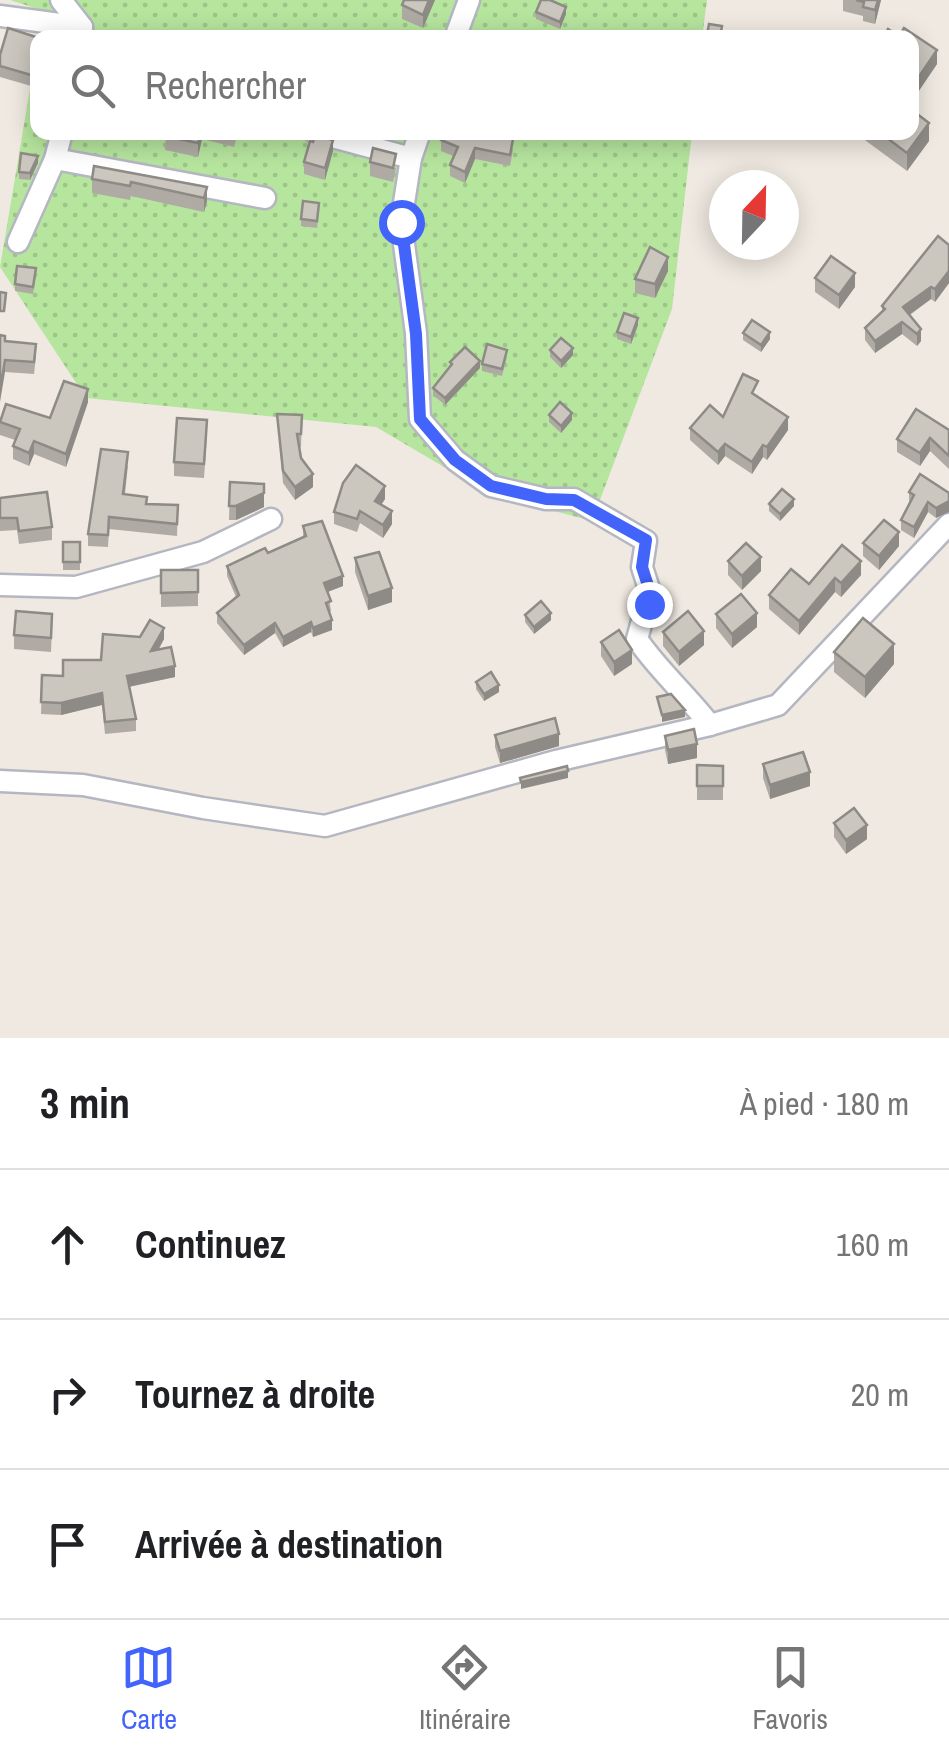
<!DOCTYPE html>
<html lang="fr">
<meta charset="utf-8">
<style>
:root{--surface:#fff;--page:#f6f6f6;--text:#202124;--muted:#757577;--line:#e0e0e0;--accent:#4264fb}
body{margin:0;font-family:"Archivo Narrow",sans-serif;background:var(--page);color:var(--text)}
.compass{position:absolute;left:709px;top:170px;width:90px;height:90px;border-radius:50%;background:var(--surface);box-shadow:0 5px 25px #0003;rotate:22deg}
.stop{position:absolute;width:30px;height:30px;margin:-22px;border:8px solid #4264fb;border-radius:50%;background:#fff}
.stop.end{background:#4264fb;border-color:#fff;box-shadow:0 2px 10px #0008}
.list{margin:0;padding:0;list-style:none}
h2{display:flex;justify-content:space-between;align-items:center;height:130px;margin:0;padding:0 40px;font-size:42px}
h2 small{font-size:32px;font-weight:400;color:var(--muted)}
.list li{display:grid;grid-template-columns:65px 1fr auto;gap:30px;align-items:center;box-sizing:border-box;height:150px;padding:0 40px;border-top:2px solid var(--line)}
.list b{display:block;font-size:38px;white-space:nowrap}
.list em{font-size:32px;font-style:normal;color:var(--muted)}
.icon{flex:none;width:55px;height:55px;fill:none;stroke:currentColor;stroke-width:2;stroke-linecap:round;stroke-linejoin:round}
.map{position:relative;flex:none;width:949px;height:1038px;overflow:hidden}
.search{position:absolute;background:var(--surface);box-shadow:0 5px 25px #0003;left:30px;right:30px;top:30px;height:110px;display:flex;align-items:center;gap:25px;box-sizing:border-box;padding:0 35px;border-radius:20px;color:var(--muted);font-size:38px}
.sheet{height:580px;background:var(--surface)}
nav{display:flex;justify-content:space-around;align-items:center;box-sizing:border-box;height:140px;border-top:2px solid var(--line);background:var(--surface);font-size:28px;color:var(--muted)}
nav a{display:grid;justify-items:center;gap:5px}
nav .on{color:var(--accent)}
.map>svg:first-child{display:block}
</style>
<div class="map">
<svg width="949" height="1038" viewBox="0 0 949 1038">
<defs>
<pattern id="grass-dots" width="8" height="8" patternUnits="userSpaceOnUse" patternTransform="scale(2.5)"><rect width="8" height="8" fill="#b6e59e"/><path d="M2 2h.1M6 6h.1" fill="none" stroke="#9dc588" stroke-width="1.8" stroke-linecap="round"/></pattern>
</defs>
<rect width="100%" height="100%" fill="#efe9e1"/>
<!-- grass -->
<g fill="url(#grass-dots)">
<polygon points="10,0 707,0 702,38 39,37 44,11"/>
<polygon points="37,47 38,132 692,133 672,309 592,521 490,494 376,427 86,398 0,267"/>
</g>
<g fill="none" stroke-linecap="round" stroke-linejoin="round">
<!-- street casing -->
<g stroke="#b4b7c1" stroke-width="25">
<g id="street">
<polyline points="61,0 82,27 81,31"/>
<polyline points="0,16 82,27"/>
<polyline points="455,38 469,0"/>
<polyline points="314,132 411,158 420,132"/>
<path d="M411 158 401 222 416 333 420 419 455 460 491 486 546 499H574L646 541 642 567 650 592 637 639C658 670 687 695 710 725"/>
<polyline points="55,159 265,198"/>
<polyline points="18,242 55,159 62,132"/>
<polyline points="0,585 76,587 203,552 271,519"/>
<polyline points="0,781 83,785 203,808 325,826 556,761 710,725 778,705 949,524"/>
</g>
</g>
<!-- street -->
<use href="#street" stroke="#fff" stroke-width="20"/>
</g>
<!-- wall -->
<g fill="#afaba4">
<polygon points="435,0 423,28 402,19 402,5"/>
<polygon points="843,0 881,0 875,24 863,21 863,16 843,11"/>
<polygon points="536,12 566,14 560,29 536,19"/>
<polygon points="38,38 38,88 0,77 0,55"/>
<polygon points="912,38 937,64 916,95 912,92"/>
<polygon points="38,90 38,115 34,114 34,103"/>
<polygon points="166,132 238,132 234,147 202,139 198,157 165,150"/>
<polygon points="470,132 510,132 508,138 513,150 510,166 475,159 465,183 450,176 450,165 453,156 441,151 441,140"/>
<polygon points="854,132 912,132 929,141 907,171"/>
<polygon points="333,151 325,180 304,174 304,162"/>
<polygon points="370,162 396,168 393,182 370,176"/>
<polygon points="38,163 30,180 19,179 19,172"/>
<polygon points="92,179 207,187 207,201 204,212 131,196 130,200 92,193"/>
<polygon points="319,210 317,228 301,226 301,219"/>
<polygon points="949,245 949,283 935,302 931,299 910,315 921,341 917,346 902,334 875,353 865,340 865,328 882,312 882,306"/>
<polygon points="668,271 655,298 635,293 635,279"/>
<polygon points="36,275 33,294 15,291 15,284"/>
<polygon points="815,278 855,287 839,309 815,292"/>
<polygon points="638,325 631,344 617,339 617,332"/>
<polygon points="743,333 770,339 761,352 743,340"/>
<polygon points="5,341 36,356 34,374 5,372"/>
<polygon points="550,350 573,355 561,368 550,357"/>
<polygon points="507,357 502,376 482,371 482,364"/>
<polygon points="450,362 480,368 445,405 433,395 433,388 450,366"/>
<polygon points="758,394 756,396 788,430 767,460 763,457 752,474 725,456 718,465 690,440 690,428 723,417"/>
<polygon points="88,402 66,467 34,454 29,466 13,459 13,446 15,440 0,435 0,421 50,418"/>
<polygon points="277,414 302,415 301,447 299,447 301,458 313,487 295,500 283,483"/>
<polygon points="549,415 572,420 561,433 549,422"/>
<polygon points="949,430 949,469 930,451 920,466 897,452 897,439"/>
<polygon points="207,434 204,478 174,476 174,462"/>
<polygon points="128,465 125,494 147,504 178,505 177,536 109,529 108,547 88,546 88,534"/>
<polygon points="230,482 264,507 236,520 229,520"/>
<polygon points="909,492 949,493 936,518 928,512 914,538 901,530 901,520 909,503"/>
<polygon points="0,498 52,527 52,540 19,544 17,530 0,531"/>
<polygon points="385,499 381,505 392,524 383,538 360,523 357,532 334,524 334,512"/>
<polygon points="769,504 794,506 780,521 769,511"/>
<polygon points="303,526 343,586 328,592 331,611 329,612 332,630 313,637 311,632 283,647 275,633 244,655 217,623 217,613 236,597 227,576 227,566 268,553 303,537"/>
<rect x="63" y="542" width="17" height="28"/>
<polygon points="863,543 899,546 879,570 863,556"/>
<polygon points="842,545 861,575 841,597 835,592 799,635 769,609 769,595 809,584"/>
<polygon points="355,558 392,602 368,610 355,572"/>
<polygon points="728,561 761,571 742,590 728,575"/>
<polygon points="161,570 198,570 198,606 161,607"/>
<polygon points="716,614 757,627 732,648 716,628"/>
<polygon points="525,615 551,620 534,634 525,622"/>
<polygon points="52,628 51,652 14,649 14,635"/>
<polygon points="663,632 704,645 679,666 663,646"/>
<polygon points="164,639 159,649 175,677 129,687 136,719 136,731 105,734 102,705 61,715 41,714 42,675 63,676 101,660"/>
<polygon points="601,642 632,664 614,676 601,656"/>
<polygon points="834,652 894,664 865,698 834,672"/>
<polygon points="476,682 499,692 484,701 476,689"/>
<polygon points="495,735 559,746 500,763 495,747"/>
<polygon points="665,736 697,758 668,764 665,750"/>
<polygon points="763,764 810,786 770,799 763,778"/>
<polygon points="697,765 723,766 723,800 697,800"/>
<polygon points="834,823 867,839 846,854 834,837"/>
</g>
<!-- shaded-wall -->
<g fill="#8e8b86">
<polygon points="429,0 435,0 423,28 423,15"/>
<polygon points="878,0 881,0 875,24 875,10"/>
<polygon points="566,7 566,14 560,29 560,22"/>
<polygon points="937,50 937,64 916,95 916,81"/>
<polygon points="929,123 929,141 907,171 907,153"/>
<polygon points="201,132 202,132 202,139 198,157 198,143"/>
<polygon points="333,140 333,151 325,180 325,168"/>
<polygon points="475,148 475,159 465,183 465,172"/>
<polygon points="38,156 38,163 30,180 30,173"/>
<polygon points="207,187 207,201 204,212 204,198"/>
<polygon points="668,257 668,271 655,298 655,284"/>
<polygon points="949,271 949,283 935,302 935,289"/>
<polygon points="855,273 855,287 839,309 839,295"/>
<polygon points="931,287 931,299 903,319 903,307"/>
<polygon points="638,318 638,325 631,344 631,337"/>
<polygon points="902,322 902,334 875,353 875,341"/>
<polygon points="921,329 921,341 917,346 917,334"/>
<polygon points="770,332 770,339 761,352 761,345"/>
<polygon points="573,348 573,355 561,368 561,361"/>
<polygon points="5,360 5,372 0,402 0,390"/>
<polygon points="480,361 480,368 445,405 445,398"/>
<polygon points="88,389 88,402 66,467 66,454"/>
<polygon points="572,413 572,420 561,433 561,426"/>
<polygon points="788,417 788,430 767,460 767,447"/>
<polygon points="930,438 930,451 920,466 920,453"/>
<polygon points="34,441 34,454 29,466 29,453"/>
<polygon points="725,444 725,456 718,465 718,452"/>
<polygon points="763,445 763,457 752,474 752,462"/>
<polygon points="313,474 313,487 295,500 295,487"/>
<polygon points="264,484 264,507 236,520 236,506"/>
<polygon points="385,486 385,499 375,514 375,501"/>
<polygon points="794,499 794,506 780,521 780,514"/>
<polygon points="949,501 949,512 936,518 936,508"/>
<polygon points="928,502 928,512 914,538 914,527"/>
<polygon points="392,511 392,524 383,538 383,525"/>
<polygon points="899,532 899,546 879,570 879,556"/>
<polygon points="761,557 761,571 742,590 742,576"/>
<polygon points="861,561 861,575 841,597 841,583"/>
<polygon points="343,576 343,586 324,593 324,583"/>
<polygon points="835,578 835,592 799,635 799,621"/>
<polygon points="392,588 392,602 368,610 368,596"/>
<polygon points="551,613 551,620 534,634 534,627"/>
<polygon points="757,613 757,627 732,648 732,634"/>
<polygon points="332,620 332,630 313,637 313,628"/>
<polygon points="311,622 311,632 283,647 283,637"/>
<polygon points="275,623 275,633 244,655 244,645"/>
<polygon points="164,628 164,639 151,662 151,651"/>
<polygon points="704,631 704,645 679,666 679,652"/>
<polygon points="894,644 894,664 865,698 865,677"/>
<polygon points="632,650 632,664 614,676 614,662"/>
<polygon points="175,666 175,677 127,687 127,676"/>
<polygon points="499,685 499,692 484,701 484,694"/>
<polygon points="102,693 102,705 61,715 61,703"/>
<polygon points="685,710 685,717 662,722 662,715"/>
<polygon points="559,734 559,746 500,763 500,751"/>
<polygon points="697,744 697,758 668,764 668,750"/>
<polygon points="568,771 568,778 521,789 521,782"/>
<polygon points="810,772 810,786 770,799 770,785"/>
<polygon points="867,825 867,839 846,854 846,840"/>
</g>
<!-- building -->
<g fill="#cbc7bf" stroke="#8e8b86" stroke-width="2.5">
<polygon points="404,0 429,0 423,15 402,5"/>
<polygon points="541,0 550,0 566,7 560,22 536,12"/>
<polygon points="856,0 878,0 875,10 863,7 864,2"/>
<polygon points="709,24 722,26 720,38 704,38 704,35 707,35"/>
<polygon points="8,28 39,38 38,38 36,51 38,51 38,77 0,66 0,55"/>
<polygon points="904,28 937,50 916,81 912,78 912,38 883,38 888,29 899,36"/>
<polygon points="912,110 929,123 907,153 879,132 912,132"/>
<polygon points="166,132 201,132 198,143 165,136"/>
<polygon points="444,132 506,132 504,137 513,139 510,155 475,148 465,172 450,165 458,147 441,140"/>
<polygon points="315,135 333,140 325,168 304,162 310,141 313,142"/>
<polygon points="373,148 396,154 393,168 370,162"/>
<polygon points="21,153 38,156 30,173 19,172"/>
<polygon points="94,166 207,187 204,198 131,182 130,186 92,179"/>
<polygon points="303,201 319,203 317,221 301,219"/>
<polygon points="938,236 949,245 949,271 935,289 931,287 903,307 921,329 917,334 902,322 875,341 865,328 885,309 882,306"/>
<polygon points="650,247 668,257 655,284 635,279"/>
<polygon points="831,256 855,273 839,295 815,278"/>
<polygon points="17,266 36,268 33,287 15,284"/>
<polygon points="0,292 6,293 4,311 0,311"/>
<polygon points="624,313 638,318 631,337 617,332"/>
<polygon points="752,320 770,332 761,345 743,333"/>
<polygon points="0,335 5,336 5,341 36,344 34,362 5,360 0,390"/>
<polygon points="561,338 573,348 561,361 550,350"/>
<polygon points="487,344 507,350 502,369 482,364"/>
<polygon points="465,347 480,361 445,398 433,388 452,364 450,362"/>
<polygon points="743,374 758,381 752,393 788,417 767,447 763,445 752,462 725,444 718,452 690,428 710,405 723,417"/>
<polygon points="64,381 88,389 66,454 34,441 29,453 13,446 20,429 0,422 6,404 50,418"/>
<polygon points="560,402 572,413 561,426 549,415"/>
<polygon points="916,409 949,430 949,456 930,438 920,453 897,439"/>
<polygon points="277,414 302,415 301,434 297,434 301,458 313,474 295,487 283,471"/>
<polygon points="177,418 207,420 204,464 174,462"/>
<polygon points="101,449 128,452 123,494 147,497 146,504 178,505 177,524 109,517 108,535 88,534"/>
<polygon points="356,465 385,486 375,501 392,511 383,525 360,511 357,519 334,512 343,483"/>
<polygon points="920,474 949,493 949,501 936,508 928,502 914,527 901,520 914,495 909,492"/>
<polygon points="230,482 264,484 264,493 236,506 229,506"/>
<polygon points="782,489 794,499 780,514 769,504"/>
<polygon points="47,492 52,527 19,531 17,518 0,518 0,498"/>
<polygon points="884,520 899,532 879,556 863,543"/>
<polygon points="322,521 343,576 324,583 331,601 326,603 332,620 313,628 311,622 283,637 275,623 244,645 217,613 239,595 227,566 265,548 268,553 306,536 303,526"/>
<rect x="63" y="542" width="17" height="20"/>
<polygon points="746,543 761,557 742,576 728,561"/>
<polygon points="842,545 861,561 841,583 835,578 799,621 769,595 791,569 809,584"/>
<polygon points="379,552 392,588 368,596 355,558"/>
<polygon points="161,570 198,570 198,592 161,593"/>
<polygon points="741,594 757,613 732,634 716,614"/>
<polygon points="541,601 551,613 534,627 525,615"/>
<polygon points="16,611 52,614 51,638 14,635"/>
<polygon points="688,611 704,631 679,652 663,632"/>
<polygon points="863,618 894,644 865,677 834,652"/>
<polygon points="150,620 164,628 151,651 171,647 175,666 127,676 136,719 105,722 102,693 61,703 41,702 42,675 63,676 63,660 101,660 103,634 140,637"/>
<polygon points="619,630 632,650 614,662 601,642"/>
<polygon points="491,672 499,685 484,694 476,682"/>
<polygon points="671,694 685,710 662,715 657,697"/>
<polygon points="555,718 559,734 500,751 495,735"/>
<polygon points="694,729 697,744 668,750 665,736"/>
<polygon points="803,752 810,772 770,785 763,764"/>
<polygon points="697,765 723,766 723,786 697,786"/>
<polygon points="567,766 568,771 521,782 520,778"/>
<polygon points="854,808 867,825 846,840 834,823"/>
</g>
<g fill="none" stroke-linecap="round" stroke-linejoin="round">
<!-- route -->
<polyline stroke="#4264fb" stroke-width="12" points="401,222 416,334 420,419 455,460 491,486 546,499 574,500 646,540 642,567 650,592 649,604"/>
</g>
</svg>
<svg class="compass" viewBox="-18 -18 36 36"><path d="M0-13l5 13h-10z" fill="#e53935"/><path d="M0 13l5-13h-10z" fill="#757577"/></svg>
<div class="stop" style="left:401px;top:222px"></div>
<div class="stop end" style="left:649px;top:604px"></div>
<div class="search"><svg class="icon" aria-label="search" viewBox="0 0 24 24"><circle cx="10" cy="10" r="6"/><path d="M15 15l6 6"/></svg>Rechercher</div>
</div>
<section class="sheet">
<h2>3 min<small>À pied · 180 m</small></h2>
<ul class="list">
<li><svg class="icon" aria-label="ahead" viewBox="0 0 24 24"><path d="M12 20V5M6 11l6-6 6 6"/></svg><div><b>Continuez</b></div><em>160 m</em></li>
<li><svg class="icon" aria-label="right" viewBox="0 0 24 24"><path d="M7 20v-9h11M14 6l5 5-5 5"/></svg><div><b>Tournez à droite</b></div><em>20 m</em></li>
<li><svg class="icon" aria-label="arrive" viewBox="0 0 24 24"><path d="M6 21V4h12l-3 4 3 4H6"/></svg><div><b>Arrivée à destination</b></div></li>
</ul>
</section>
<nav>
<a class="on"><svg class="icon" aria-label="map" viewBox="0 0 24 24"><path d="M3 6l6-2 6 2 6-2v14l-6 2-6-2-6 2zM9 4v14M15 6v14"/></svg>Carte</a>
<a><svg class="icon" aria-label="directions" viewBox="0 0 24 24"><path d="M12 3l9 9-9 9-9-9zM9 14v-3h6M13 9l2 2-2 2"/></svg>Itinéraire</a>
<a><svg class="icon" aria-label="saved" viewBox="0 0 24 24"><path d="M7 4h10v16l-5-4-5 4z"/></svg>Favoris</a>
</nav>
